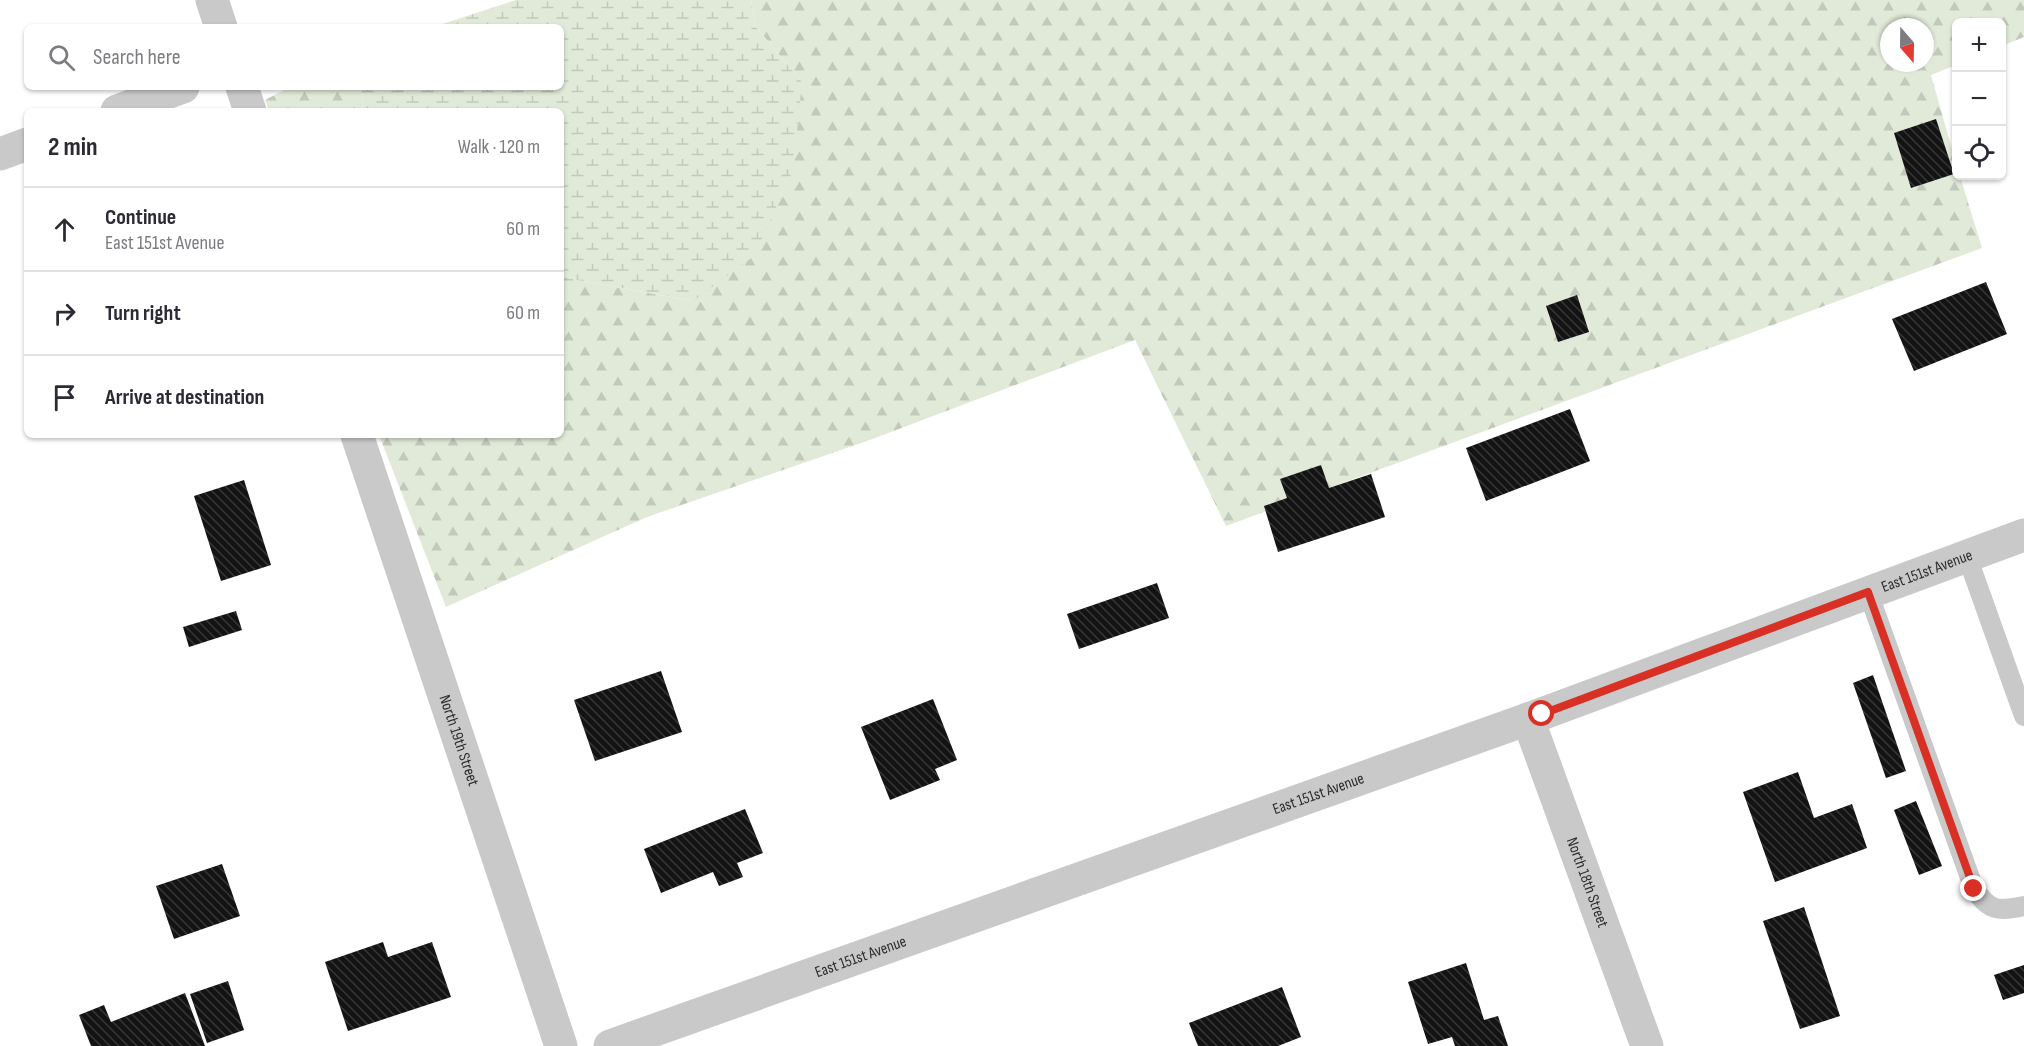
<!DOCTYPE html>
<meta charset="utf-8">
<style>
:root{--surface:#fff;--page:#f2f2f3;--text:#2b2b33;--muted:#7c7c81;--line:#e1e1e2}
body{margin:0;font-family:"Sofia Sans Condensed",sans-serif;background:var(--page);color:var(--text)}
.controls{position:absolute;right:18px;top:18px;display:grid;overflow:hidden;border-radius:9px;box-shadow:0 2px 4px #0004}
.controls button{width:54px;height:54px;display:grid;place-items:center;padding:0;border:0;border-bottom:2px solid var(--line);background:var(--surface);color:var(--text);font:30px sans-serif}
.compass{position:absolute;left:1880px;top:18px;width:54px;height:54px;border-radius:50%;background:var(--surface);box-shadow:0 2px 4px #0004;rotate:160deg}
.stop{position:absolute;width:18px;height:18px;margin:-14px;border:4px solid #d93025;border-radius:50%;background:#fff}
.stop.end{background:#d93025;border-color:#fff;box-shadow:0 2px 6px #0008}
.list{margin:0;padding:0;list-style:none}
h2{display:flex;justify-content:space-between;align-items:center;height:78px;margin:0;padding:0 24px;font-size:26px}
h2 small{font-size:20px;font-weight:400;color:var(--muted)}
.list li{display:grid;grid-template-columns:39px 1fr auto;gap:18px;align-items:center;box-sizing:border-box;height:84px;padding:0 24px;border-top:2px solid var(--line)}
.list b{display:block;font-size:22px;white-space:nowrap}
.list p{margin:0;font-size:20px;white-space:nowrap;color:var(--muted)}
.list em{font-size:20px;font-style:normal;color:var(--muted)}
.icon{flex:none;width:33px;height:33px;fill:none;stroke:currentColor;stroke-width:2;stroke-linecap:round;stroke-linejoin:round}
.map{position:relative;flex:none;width:2024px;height:1046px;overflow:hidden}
.search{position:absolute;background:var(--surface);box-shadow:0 2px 4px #0004;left:24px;top:24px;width:540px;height:66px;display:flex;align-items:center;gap:15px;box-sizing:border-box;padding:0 21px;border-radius:9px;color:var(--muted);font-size:22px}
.panel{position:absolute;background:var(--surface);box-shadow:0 2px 4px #0004;left:24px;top:108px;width:540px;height:330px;border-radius:9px}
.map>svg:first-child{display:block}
</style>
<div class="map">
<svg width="2024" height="1046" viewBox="0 0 2024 1046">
<defs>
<pattern id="forest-firs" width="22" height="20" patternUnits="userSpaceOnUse" patternTransform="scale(1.5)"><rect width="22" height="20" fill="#e1ead9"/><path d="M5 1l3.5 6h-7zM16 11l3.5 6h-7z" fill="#c1c9ba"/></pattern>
<pattern id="wetland-marsh" width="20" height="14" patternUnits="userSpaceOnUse" patternTransform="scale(1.5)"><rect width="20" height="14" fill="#e1ead9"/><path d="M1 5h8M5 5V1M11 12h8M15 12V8" fill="none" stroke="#c1c9ba"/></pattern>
<pattern id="building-back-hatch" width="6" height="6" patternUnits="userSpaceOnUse" patternTransform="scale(1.5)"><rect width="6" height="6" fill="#131313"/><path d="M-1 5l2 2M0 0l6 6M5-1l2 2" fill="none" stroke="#363636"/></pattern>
</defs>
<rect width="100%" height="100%" fill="#fff"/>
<!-- forest -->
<g fill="url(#forest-firs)" fill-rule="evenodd">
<path d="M751 0H2024V37L2002 46V22H1956V65L1931 75 1956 163V176H1960L1982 248 1226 526 1135 340 867 441 647 517 446 607 379 435H561V277L693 301 802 82 756 27ZM1889 27H1925V63H1889Z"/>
<polygon points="290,87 361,87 363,111 269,111 265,100"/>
</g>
<!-- wetland -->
<polygon fill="url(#wetland-marsh)" points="516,0 751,0 756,27 802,82 793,170 754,256 693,301 561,277 561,111 363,111 361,87 561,87 561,27 433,27"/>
<!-- building -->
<g fill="url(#building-back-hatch)">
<polygon points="1936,119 1954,174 1911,188 1894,133"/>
<polygon points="1986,282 2007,334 1914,371 1892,319"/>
<polygon points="1577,295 1589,332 1558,342 1546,306"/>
<polygon points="1570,409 1590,461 1486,501 1466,448"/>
<polygon points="1321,465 1329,488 1371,474 1385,517 1278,552 1264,506 1287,498 1280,479"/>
<polygon points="244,480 271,565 221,581 194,496"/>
<polygon points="1157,583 1169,618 1079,649 1067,614"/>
<polygon points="236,611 242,630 189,647 183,627"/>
<polygon points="661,671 682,732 595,761 574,700"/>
<polygon points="1873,675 1906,771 1886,778 1853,683"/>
<polygon points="933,699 957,760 935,769 940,780 890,800 861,727"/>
<polygon points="1798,772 1814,818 1852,804 1867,848 1775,882 1743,792"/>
<polygon points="1916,801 1942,866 1919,875 1894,810"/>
<polygon points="745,809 763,853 737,863 743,877 719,886 713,872 661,893 644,849"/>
<polygon points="222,864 240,916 174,939 156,886"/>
<polygon points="1804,907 1840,1016 1800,1029 1763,921"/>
<polygon points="383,942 388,957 432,942 451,997 348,1031 325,962"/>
<polygon points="1466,963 1484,1020 1498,1016 1508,1046 1455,1046 1452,1037 1428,1044 1408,982"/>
<polygon points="2024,965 2024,993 2003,1000 1994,975"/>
<polygon points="228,981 244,1030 207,1043 190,994"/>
<polygon points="1282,987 1301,1037 1278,1046 1198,1046 1189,1023"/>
<polygon points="185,993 205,1046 91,1046 79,1015 104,1005 111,1022"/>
</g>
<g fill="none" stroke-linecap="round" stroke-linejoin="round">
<!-- lane -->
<g stroke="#c9c9c9" stroke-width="20">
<polyline points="1967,556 2024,716"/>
<path d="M1868 592 1974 889C1991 912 1997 911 2024 906"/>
</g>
<!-- street -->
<g stroke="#c9c9c9" stroke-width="33">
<polyline points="212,0 221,27"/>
<polyline points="242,87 250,111"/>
<polyline points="117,111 183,87"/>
<polyline points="0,154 27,144"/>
<path id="s1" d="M357 435 561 1046"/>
<path id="s2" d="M1528 719 1647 1046"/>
<path id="s3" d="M610 1046 1528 719 2024 535"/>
</g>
</g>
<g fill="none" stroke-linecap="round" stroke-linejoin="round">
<!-- route -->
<polyline stroke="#d93025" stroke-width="8" points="1542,714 1868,592 1974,889"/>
</g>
<g text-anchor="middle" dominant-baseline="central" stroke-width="6" stroke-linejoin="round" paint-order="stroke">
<!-- street labels -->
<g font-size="16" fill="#2c2c2c" stroke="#fff">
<text stroke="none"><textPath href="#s3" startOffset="1400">East 151st Avenue</textPath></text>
<text stroke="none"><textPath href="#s1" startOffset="322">North 19th Street</textPath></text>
<text stroke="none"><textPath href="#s3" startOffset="752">East 151st Avenue</textPath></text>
<text stroke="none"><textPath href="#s2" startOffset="174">North 18th Street</textPath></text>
<text stroke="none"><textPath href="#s3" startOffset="266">East 151st Avenue</textPath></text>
</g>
</g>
</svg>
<div class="controls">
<button>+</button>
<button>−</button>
<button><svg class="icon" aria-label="locate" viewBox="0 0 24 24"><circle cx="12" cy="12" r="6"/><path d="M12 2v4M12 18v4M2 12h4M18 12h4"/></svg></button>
</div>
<svg class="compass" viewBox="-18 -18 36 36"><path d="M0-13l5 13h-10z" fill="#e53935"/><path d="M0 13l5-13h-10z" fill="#7c7c81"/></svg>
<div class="stop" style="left:1542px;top:714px"></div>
<div class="stop end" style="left:1974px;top:889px"></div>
<div class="search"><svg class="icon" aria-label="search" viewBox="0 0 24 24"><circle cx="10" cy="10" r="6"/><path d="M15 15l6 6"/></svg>Search here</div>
<section class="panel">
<h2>2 min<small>Walk · 120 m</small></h2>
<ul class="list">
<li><svg class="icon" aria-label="ahead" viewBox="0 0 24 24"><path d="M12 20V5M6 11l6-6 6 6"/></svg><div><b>Continue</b><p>East 151st Avenue</p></div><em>60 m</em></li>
<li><svg class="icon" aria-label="right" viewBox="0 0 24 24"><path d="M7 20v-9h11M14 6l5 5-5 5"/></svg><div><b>Turn right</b></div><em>60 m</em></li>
<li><svg class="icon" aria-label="arrive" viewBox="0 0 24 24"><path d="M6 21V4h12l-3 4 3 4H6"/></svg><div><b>Arrive at destination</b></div></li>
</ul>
</section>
</div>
